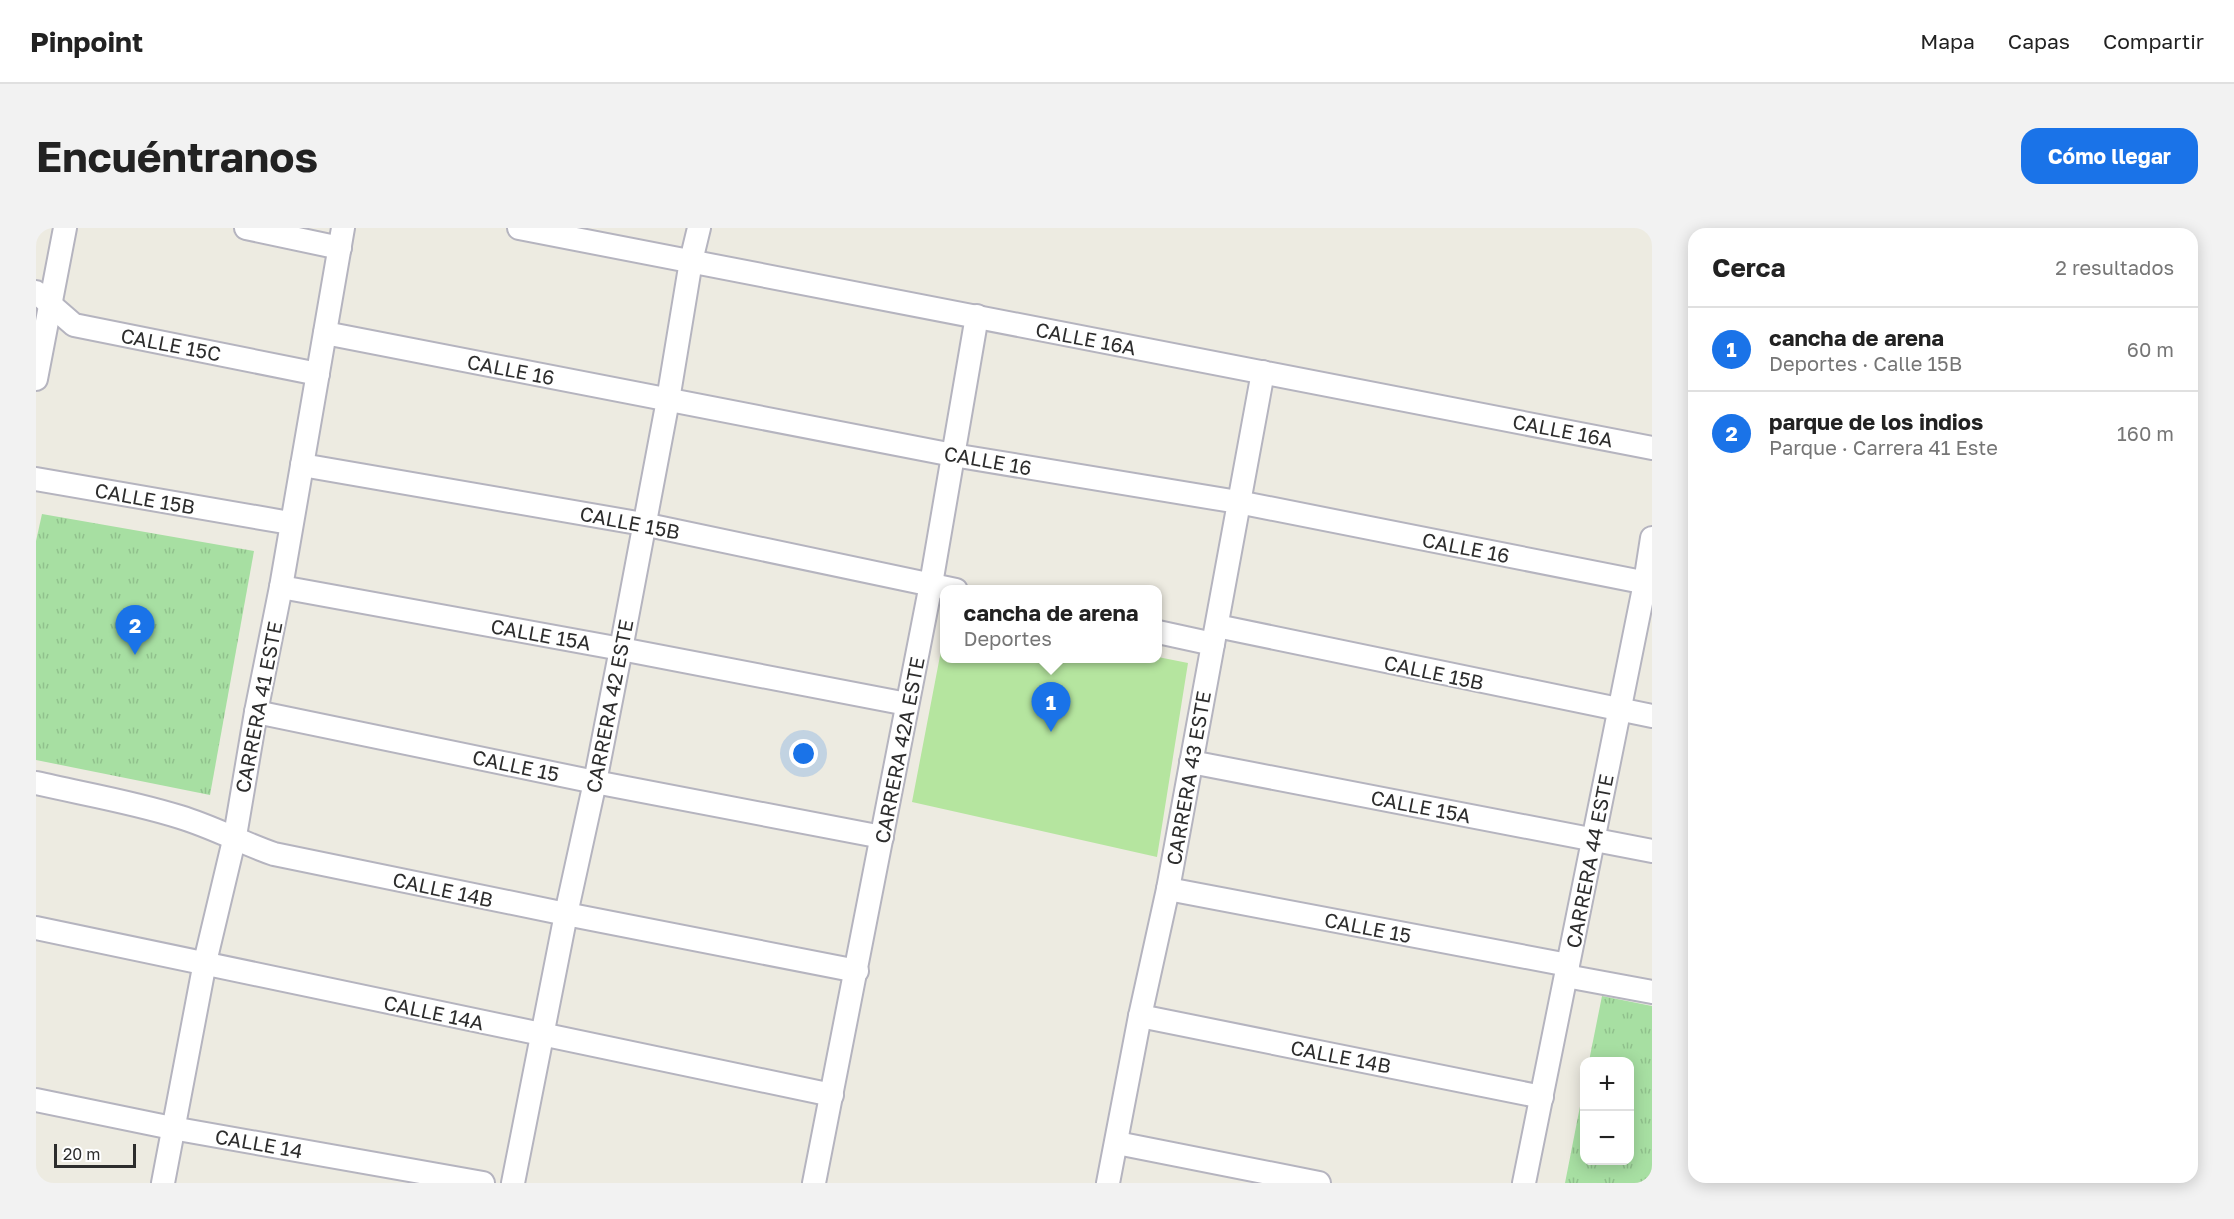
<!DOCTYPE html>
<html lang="es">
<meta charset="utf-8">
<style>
:root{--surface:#fff;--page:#f2f2f2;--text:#222;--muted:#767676;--line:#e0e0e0;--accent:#1a73e8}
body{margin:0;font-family:"Golos Text",sans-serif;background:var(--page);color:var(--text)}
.controls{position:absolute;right:18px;bottom:18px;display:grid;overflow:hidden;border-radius:12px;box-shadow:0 3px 15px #0003}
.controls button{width:54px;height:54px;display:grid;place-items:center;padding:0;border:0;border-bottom:2px solid var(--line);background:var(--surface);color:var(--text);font:30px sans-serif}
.scale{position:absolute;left:18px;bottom:15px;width:82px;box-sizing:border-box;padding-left:6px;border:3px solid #2d2d2d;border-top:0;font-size:16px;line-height:21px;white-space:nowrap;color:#2d2d2d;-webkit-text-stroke:4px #fff;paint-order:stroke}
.you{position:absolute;left:768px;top:526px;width:21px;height:21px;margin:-15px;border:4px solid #fff;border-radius:50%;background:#1a73e8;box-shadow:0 0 0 9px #1a73e833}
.badge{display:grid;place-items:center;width:39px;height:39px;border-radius:50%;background:var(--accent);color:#fff;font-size:20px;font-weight:700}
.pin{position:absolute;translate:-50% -50px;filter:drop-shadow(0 2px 3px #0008)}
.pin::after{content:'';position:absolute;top:32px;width:21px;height:18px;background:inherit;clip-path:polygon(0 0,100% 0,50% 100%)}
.popup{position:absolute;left:904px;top:357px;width:222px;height:78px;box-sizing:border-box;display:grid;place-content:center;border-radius:12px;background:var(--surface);filter:drop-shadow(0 2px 4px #0005);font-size:20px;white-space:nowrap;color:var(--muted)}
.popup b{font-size:22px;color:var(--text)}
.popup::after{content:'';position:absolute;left:50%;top:100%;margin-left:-12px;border:12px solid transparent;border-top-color:var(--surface)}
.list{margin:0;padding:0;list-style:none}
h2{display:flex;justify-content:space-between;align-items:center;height:78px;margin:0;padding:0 24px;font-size:26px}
h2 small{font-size:20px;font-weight:400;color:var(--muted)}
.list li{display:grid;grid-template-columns:39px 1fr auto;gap:18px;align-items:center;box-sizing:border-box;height:84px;padding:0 24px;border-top:2px solid var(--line)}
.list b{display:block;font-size:22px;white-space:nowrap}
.list p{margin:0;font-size:20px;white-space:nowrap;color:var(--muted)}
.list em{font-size:20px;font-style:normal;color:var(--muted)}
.map{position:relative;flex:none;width:1616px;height:955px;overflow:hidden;border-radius:18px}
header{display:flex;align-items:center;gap:36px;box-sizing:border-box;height:84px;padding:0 30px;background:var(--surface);border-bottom:2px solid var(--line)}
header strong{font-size:28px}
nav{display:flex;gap:33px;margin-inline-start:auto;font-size:21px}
.intro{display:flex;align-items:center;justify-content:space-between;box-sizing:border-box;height:144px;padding:0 36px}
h1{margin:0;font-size:42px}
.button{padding:15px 27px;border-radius:18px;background:var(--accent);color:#fff;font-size:21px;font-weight:700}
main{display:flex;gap:36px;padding:0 36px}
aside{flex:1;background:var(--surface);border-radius:18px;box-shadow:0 3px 15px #0003}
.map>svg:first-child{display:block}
</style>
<header>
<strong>Pinpoint</strong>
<nav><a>Mapa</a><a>Capas</a><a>Compartir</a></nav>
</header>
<div class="intro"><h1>Encuéntranos</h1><a class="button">Cómo llegar</a></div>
<main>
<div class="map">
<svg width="1616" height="955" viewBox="0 0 1616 955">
<defs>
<pattern id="grass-tufts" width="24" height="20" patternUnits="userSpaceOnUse" patternTransform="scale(1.5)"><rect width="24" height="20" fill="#a7dfa2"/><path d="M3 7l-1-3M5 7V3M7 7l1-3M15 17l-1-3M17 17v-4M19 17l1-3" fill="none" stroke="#90c08c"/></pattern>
</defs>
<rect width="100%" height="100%" fill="#edebe1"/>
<!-- grass -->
<g fill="url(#grass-tufts)">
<polygon points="6,286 218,323 174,567 0,532 0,313"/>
<polygon points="1566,768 1616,778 1616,955 1529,955 1548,858 1548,932 1594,932 1594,834 1553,833"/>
</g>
<!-- pitch -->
<polygon fill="#b5e59f" points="908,407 908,430 1122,430 1122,429 1152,435 1121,629 876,574"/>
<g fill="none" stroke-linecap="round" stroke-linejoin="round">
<!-- street casing -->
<g stroke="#b5b4bf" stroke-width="26">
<g id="street">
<polyline points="210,0 304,20"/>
<polyline points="483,0 1616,220"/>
<polyline points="0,64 38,97 282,146"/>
<polyline points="289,105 917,227 1202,274 1616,356"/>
<polyline points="0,151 29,0"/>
<polyline points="266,237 607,296 920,362"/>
<polyline points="0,251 254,295"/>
<polyline points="245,359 585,421 871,476"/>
<polyline points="1181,398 1616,488"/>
<polyline points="1122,404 1177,416"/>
<polyline points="220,484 559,554 846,609"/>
<polyline points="1155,534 1616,623"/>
<path d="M0 555C48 566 97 574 144 589 177 599 206 615 238 626L530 686 821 743"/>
<polyline points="1132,661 1532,737"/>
<polyline points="0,700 796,867"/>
<polyline points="1530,748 1616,764"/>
<polyline points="1104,788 1506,869"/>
<polyline points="0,872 136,900 447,955"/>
<polyline points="1081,915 1283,955"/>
<polyline points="127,955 169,734 199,608 220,484 245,359 307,0"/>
<polyline points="477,955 530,686 559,554 585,421 632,172 655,33 663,0"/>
<polyline points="778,955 895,356 941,88"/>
<polyline points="1072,955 1104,788 1132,661 1227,144"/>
<polyline points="1488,955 1609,355 1616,310"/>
</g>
</g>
<!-- street -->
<use href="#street" stroke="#fff" stroke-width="22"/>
</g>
<g text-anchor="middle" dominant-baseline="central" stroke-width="4.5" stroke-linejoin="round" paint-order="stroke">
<!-- street labels -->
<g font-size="20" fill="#2d2d2d" stroke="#fff">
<text transform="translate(1050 110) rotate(11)">CALLE 16A</text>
<text transform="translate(135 116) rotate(11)">CALLE 15C</text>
<text transform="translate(475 141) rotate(11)">CALLE 16</text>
<text transform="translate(1527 202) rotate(11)">CALLE 16A</text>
<text transform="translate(952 232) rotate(10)">CALLE 16</text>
<text transform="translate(109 270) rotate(10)">CALLE 15B</text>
<text transform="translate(594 294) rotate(11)">CALLE 15B</text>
<text transform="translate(1430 319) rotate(11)">CALLE 16</text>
<text transform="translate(505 406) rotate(10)">CALLE 15A</text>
<text transform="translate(1398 444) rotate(12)">CALLE 15B</text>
<text transform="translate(573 478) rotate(-79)">CARRERA 42 ESTE</text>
<text transform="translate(222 479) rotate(-79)">CARRERA 41 ESTE</text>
<text transform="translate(863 522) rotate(-79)">CARRERA 42A ESTE</text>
<text transform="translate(480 537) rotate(12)">CALLE 15</text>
<text transform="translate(1152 550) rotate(-80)">CARRERA 43 ESTE</text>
<text transform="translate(1385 578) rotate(11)">CALLE 15A</text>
<text transform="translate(1553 633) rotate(-79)">CARRERA 44 ESTE</text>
<text transform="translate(407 661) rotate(12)">CALLE 14B</text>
<text transform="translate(1332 699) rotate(11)">CALLE 15</text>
<text transform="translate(398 784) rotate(12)">CALLE 14A</text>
<text transform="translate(1305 828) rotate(11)">CALLE 14B</text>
<text transform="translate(223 915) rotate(10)">CALLE 14</text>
</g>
</g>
</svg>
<div class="controls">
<button>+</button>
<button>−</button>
</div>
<div class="scale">20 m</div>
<div class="you"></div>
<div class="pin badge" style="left:1015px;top:504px">1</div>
<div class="popup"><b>cancha de arena</b>Deportes</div>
<div class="pin badge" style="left:99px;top:427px">2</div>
</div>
<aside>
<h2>Cerca<small>2 resultados</small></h2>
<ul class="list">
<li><span class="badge">1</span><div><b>cancha de arena</b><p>Deportes · Calle 15B</p></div><em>60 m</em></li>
<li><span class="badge">2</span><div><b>parque de los indios</b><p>Parque · Carrera 41 Este</p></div><em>160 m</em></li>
</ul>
</aside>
</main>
